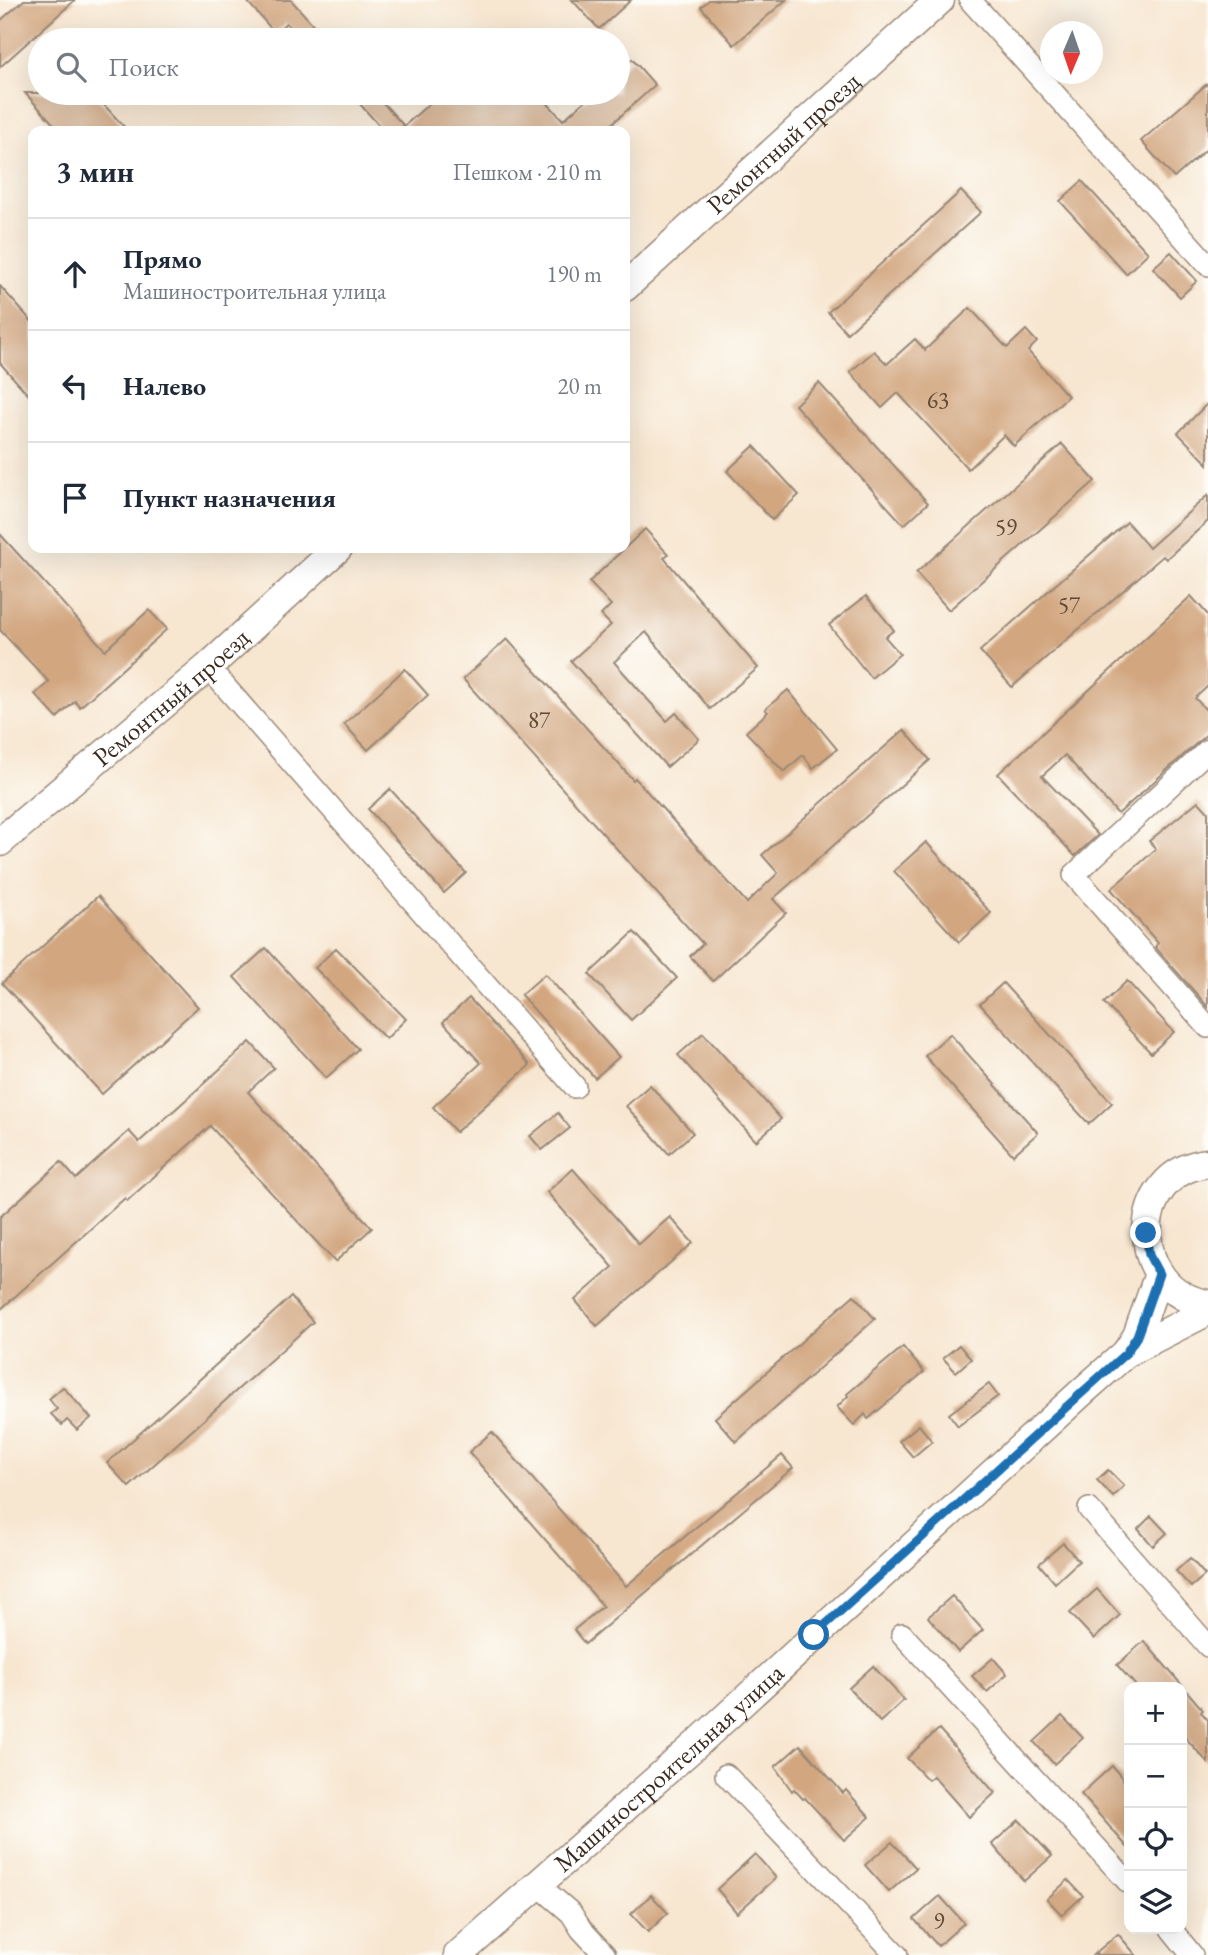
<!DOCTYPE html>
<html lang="ru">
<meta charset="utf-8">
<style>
:root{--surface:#fff;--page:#f2f2f3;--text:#1f2937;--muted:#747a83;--line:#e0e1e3}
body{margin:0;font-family:"EB Garamond",serif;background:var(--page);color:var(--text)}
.controls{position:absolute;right:21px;bottom:21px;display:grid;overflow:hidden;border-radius:14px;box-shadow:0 7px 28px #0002}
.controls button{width:63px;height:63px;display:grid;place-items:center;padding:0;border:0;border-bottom:2px solid var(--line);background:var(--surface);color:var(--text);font:35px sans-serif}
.compass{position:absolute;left:1040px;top:21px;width:63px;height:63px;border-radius:50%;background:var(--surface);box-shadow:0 7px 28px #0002;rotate:182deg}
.stop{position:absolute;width:21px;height:21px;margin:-16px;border:5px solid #1f6fb2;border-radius:50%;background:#fff}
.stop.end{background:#1f6fb2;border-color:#fff;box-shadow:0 2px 7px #0008}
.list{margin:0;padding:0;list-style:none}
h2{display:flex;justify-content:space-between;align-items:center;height:91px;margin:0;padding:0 28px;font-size:30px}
h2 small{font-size:23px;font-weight:400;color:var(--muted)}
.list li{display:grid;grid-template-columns:46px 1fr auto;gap:21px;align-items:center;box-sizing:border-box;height:112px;padding:0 28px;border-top:2px solid var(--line)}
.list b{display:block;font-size:26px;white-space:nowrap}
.list p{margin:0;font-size:23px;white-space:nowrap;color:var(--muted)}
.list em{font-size:23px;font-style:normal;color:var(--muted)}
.icon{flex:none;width:38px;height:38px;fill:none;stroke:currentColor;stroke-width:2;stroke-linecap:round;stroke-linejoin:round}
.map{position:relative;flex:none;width:1208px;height:1955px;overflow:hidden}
.search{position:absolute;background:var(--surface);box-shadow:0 7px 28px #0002;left:28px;top:28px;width:602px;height:77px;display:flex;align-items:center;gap:18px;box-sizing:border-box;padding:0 24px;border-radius:38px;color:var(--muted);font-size:26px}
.panel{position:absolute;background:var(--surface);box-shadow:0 7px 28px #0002;left:28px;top:126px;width:602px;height:427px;border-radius:14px}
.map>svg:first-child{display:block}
</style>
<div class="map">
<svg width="1208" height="1955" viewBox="0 0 1208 1955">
<rect width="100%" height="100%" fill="#fdfcf7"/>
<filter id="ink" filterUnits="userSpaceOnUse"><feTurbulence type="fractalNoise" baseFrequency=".0143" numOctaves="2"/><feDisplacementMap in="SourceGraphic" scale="14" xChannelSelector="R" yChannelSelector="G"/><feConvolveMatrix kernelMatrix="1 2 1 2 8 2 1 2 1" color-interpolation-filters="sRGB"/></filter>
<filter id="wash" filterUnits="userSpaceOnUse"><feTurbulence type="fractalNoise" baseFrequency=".00686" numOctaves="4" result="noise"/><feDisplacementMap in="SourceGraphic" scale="28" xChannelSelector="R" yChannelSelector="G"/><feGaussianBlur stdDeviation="1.57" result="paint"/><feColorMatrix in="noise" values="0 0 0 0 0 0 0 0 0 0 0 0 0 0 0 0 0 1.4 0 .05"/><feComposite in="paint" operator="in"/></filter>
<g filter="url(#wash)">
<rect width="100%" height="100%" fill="#f7e6d0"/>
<g id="blocks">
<!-- building -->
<g fill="#d2a67f">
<polygon points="24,0 75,0 0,67 0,21"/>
<polygon points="246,0 291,0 327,40 302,40 286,23 275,33"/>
<polygon points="572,0 631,0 599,29"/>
<polygon points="709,0 786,0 734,45 701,7"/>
<polygon points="632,59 655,85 604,131 384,131 350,93 374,93 404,126 441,93 538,93 563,120 594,93 618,93 618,72"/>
<polygon points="1208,83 1208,148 1174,178 1141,141"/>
<polygon points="25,93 93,93 128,131 60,131"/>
<polygon points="1082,181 1148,253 1126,274 1060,201"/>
<polygon points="961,191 981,212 847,333 828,312"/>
<polygon points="1171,252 1197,281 1180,297 1153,268"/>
<polygon points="0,286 33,323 33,400 0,363"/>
<polygon points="970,308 1007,348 1026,330 1037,342 1028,351 1068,396 1014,446 1004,435 968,469 898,393 882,408 850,372 874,351 887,364 915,339 925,350"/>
<polygon points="819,383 928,503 904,525 795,405"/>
<polygon points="1208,403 1208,464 1178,433"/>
<polygon points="1062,444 1095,481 949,610 916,573"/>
<polygon points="754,446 799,495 772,520 727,471"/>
<polygon points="1208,495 1208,521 1166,559 1163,556 1012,687 980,651 1127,522 1149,548"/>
<polygon points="645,529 668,554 664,558 758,668 710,709 646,632 614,662 667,721 676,713 699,739 667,767 571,661 611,625 601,615 611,605 589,582"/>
<polygon points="0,534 105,650 149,610 167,629 80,707 75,701 57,718 35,694 49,682 0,630"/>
<polygon points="866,596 894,630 885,637 900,654 871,678 829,625"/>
<polygon points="1191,596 1208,615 1208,686 1195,698 1208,712 1208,733 1118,814 1065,755 1042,776 1098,835 1075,856 998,774"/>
<polygon points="507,639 633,780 635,778 747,903 778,873 762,855 904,730 930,760 773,899 786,913 713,981 690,956 703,944 463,679"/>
<polygon points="405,669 428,695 368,750 344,724"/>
<polygon points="788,690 837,749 813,768 803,755 784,772 746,732 768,712 765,709"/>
<polygon points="390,789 466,873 444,893 368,809"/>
<polygon points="1198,801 1208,812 1208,1007 1155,947 1158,943 1111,889 1156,849 1149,841"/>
<polygon points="926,842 991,913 959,942 894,871"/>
<polygon points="98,896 198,1007 102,1094 2,983"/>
<polygon points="634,932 677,978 631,1020 589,974"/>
<polygon points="266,948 358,1049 326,1078 234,977"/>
<polygon points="336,948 406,1019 386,1039 315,968"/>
<polygon points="545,974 619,1057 595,1078 521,995"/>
<polygon points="1127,981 1174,1032 1151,1053 1104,1003"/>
<polygon points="1003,983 1112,1103 1089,1124 980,1004"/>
<polygon points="469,998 530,1065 456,1132 433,1107 481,1063 443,1022"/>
<polygon points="703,1033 781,1119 756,1141 678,1055"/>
<polygon points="950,1034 1038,1133 1013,1155 925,1056"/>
<polygon points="250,1042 274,1068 248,1092 372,1228 335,1262 210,1126 127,1201 125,1198 0,1310 0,1217 61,1162 76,1179 129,1131 139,1142"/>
<polygon points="650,1085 693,1133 669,1154 626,1106"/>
<polygon points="558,1113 570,1128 542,1150 530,1136"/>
<polygon points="573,1169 639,1244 670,1217 693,1243 597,1326 575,1300 613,1267 547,1192"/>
<polygon points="854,1295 875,1319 736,1442 715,1418"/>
<polygon points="291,1297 313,1322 129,1487 107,1463"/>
<polygon points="959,1345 971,1359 956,1372 943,1358"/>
<polygon points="903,1347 924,1372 868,1419 865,1414 854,1425 837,1407 848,1396 847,1394"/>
<polygon points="989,1384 998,1396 958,1426 949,1414"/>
<polygon points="63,1387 91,1418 77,1430 67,1420 62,1425 51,1414 57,1409 49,1399"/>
<polygon points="919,1425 932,1441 913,1457 899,1441"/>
<polygon points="492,1432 626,1586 782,1455 793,1468 585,1644 574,1630 603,1606 469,1452"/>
<polygon points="1108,1470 1124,1486 1113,1497 1097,1480"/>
<polygon points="1151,1516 1167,1533 1153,1546 1138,1529"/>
<polygon points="1063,1543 1079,1561 1055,1583 1039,1564"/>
<polygon points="1190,1558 1205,1575 1191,1587 1176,1571"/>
<polygon points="1097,1589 1120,1615 1094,1639 1070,1613"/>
<polygon points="952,1596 983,1630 958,1652 928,1617"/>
<polygon points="1144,1641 1203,1710 1201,1712 1208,1720 1208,1763 1182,1734 1182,1687 1137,1687 1117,1665"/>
<polygon points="993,1658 1007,1674 987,1692 972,1676"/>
<polygon points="873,1666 904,1700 880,1722 849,1688"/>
<polygon points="1062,1716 1083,1738 1054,1764 1034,1742"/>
<polygon points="939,1729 995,1793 969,1817 933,1776 928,1780 907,1758"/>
<polygon points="800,1745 843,1793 846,1790 870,1817 844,1840 805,1798 803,1799 794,1789 792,1791 775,1767"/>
<polygon points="1112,1766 1129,1786 1129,1849 1081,1794"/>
<polygon points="1019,1820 1052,1856 1024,1881 992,1844"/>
<polygon points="892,1842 916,1868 889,1892 865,1865"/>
<polygon points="755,1854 776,1878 737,1913 717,1889"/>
<polygon points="1068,1880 1083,1896 1062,1915 1047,1899"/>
<polygon points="651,1895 668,1913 648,1932 631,1914"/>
<polygon points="940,1896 964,1923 938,1946 914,1919"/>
<polygon points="1118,1934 1136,1955 1093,1955"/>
</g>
</g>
</g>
<g filter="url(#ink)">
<use href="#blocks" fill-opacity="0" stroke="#987" stroke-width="2"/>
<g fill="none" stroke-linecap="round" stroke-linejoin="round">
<!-- street casing -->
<g stroke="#987" stroke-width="24">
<g id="street">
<polyline points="970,0 1208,265"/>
<polyline points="208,667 575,1087"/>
<polyline points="1208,750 1074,875 1208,1027"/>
<polyline points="1089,1509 1208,1646"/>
<polyline points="902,1634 1129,1883"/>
<polyline points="726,1775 897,1955"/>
<polyline points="537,1884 571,1913 581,1929 605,1955"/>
<polyline points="1171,1929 1192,1955"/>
</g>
</g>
<!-- secondary casing -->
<g stroke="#987" stroke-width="31">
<g id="secondary">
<path id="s1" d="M625 287 940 0"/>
<path id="s2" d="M0 842 208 667 338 548"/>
<path d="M1208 1163C1127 1172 1127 1292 1208 1304"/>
<polyline points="1126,1353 1137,1336 1159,1274"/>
<path id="s3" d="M458 1955 700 1741 1083 1391 1126 1353 1208 1311"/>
</g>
</g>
<!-- street -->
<use href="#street" stroke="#fff" stroke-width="21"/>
<!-- secondary -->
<use href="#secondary" stroke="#fff" stroke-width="28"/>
</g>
</g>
<g fill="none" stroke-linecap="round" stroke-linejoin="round" filter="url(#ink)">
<!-- route -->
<polyline stroke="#1f6fb2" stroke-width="9" points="814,1635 1126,1353 1137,1336 1159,1274 1149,1255 1146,1233"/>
</g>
<g text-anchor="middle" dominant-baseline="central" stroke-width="5" stroke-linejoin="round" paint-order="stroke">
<!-- number labels -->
<g font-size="23" fill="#614936">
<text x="938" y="400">63</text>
<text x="1006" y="527">59</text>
<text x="1069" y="605">57</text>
<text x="539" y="720">87</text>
<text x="939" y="1921">9</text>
</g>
<!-- street labels -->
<g font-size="26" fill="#3b2a1e" stroke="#fdfcf7">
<text stroke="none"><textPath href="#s1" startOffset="214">Ремонтный проезд</textPath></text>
<text stroke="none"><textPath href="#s2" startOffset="224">Ремонтный проезд</textPath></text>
<text stroke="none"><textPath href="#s3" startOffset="282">Машиностроительная улица</textPath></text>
</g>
</g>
</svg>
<div class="controls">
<button>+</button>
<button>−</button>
<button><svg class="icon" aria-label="locate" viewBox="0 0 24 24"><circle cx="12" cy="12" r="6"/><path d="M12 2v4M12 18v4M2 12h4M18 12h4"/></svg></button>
<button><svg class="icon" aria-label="layers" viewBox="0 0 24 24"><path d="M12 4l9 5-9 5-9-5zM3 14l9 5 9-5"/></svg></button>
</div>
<svg class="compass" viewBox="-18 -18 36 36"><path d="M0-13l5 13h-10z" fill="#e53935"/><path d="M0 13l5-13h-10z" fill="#747a83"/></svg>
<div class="stop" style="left:814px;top:1635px"></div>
<div class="stop end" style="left:1146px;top:1233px"></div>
<div class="search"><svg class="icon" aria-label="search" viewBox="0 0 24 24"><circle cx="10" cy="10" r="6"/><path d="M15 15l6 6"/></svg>Поиск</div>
<section class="panel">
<h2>3 мин<small>Пешком · 210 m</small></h2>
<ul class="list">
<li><svg class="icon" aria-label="ahead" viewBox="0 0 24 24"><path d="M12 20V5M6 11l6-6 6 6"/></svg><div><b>Прямо</b><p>Машиностроительная улица</p></div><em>190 m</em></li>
<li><svg class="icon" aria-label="left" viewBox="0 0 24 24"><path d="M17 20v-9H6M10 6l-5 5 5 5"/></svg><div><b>Налево</b></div><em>20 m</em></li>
<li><svg class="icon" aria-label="arrive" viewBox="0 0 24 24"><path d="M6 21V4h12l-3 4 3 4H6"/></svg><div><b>Пункт назначения</b></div></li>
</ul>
</section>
</div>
